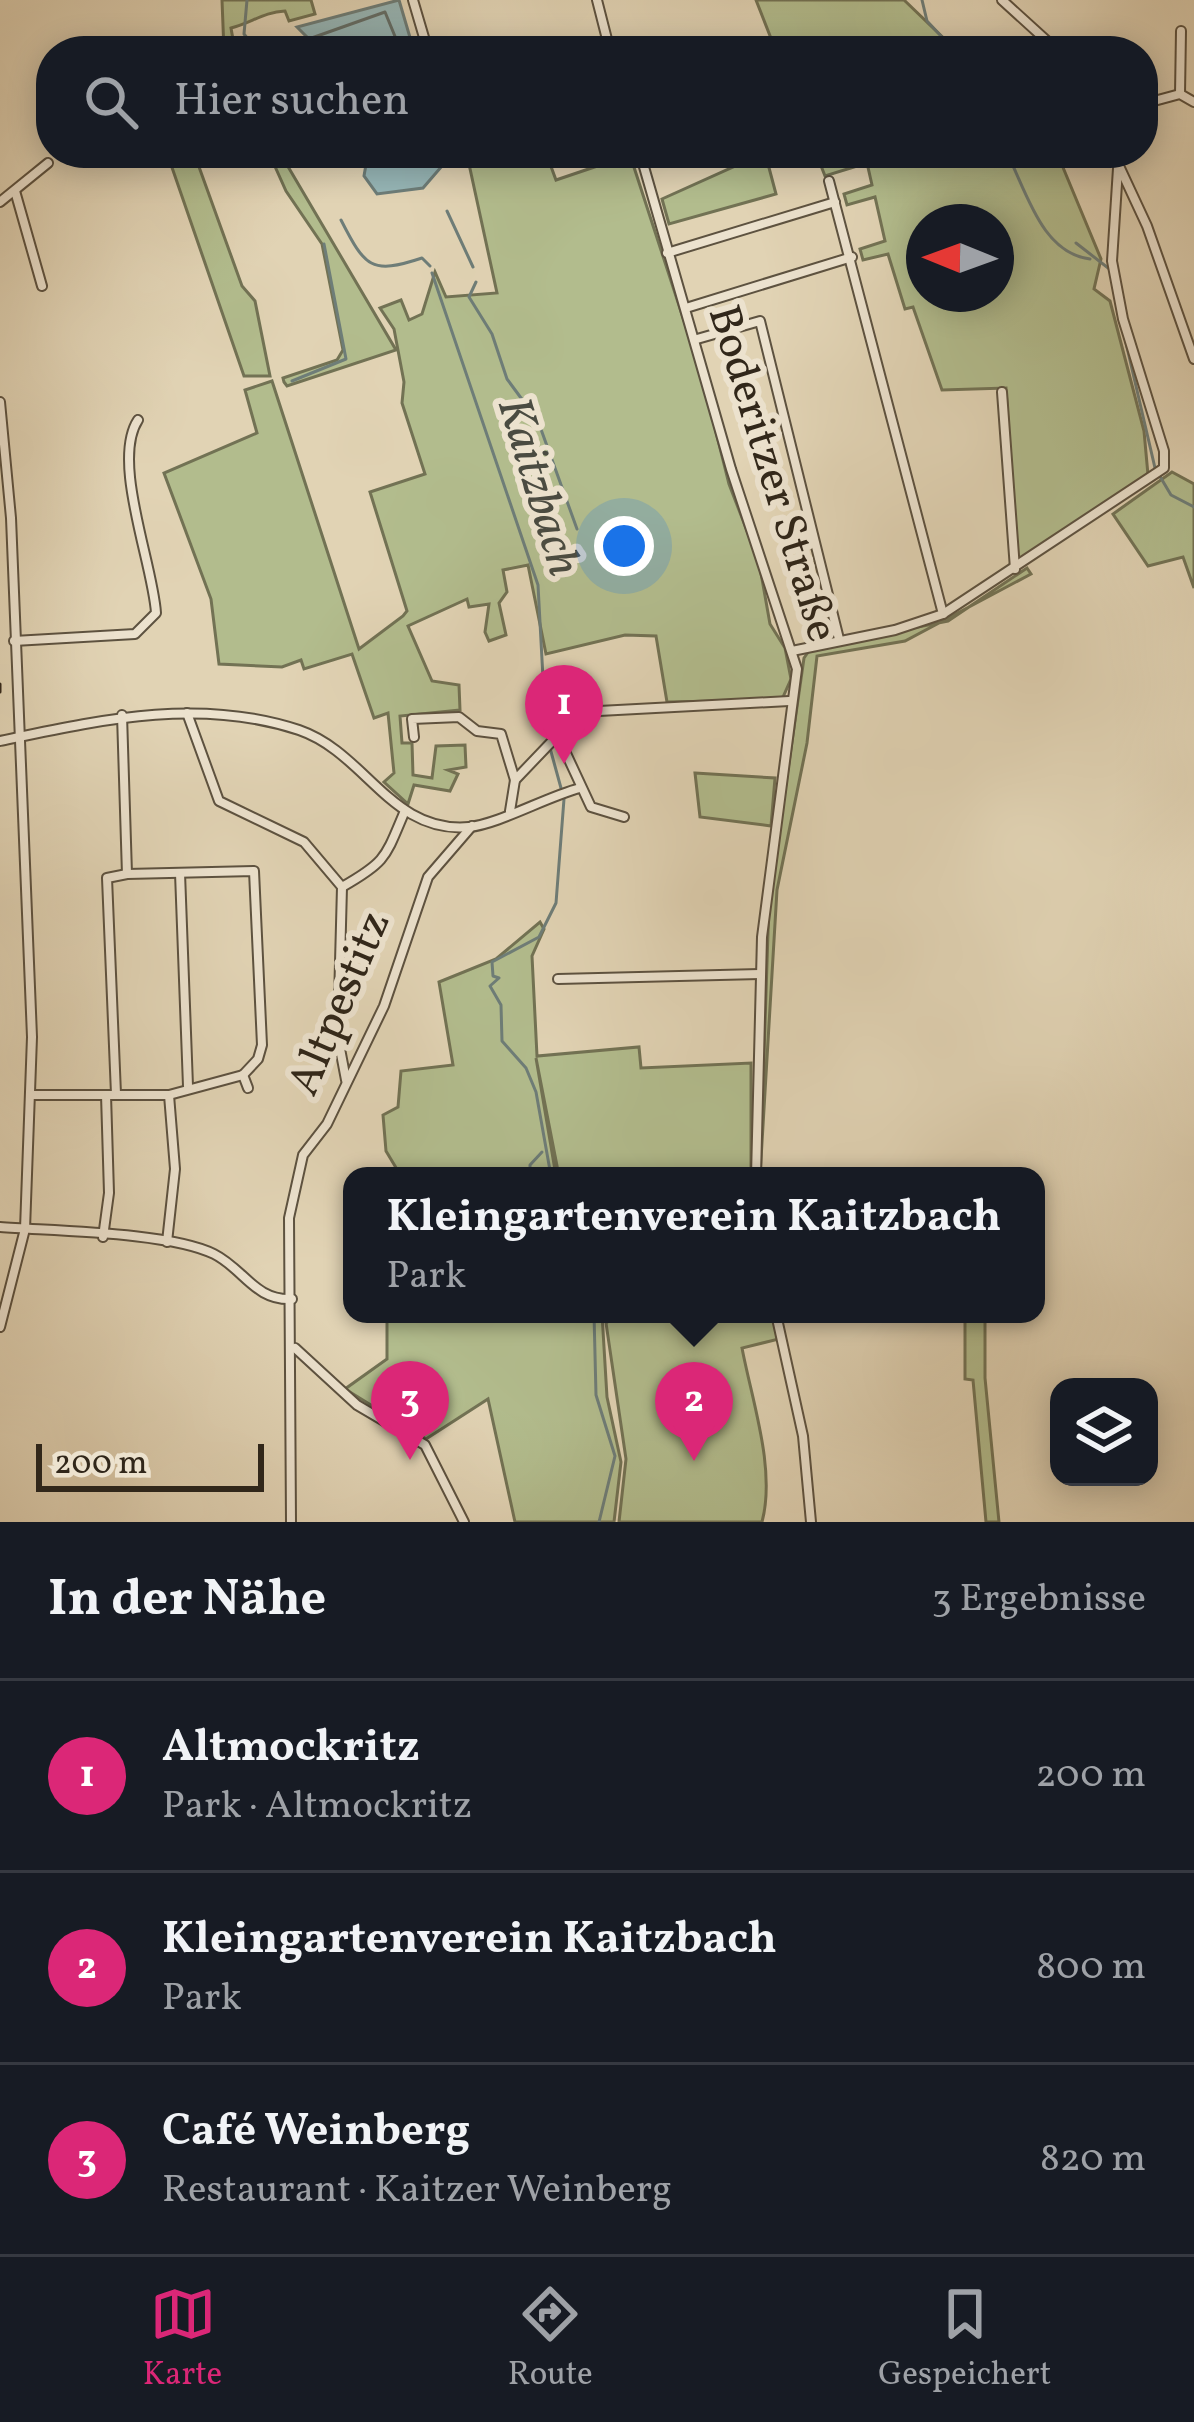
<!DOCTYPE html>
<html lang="de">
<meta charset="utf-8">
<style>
:root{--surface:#171b24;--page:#20242c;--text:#f1f3f6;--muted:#9ea1a6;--line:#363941;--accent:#db2777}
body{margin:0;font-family:Vollkorn,serif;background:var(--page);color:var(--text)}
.controls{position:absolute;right:36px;bottom:36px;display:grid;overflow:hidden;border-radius:24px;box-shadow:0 6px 30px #0003}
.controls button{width:108px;height:108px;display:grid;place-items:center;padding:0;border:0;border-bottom:3px solid var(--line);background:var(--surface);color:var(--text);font:60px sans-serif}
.compass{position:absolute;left:906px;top:204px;width:108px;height:108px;border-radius:50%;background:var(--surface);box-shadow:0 6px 30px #0003;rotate:271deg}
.scale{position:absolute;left:36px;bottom:30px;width:228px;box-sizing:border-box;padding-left:12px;border:6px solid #31271a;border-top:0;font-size:33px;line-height:42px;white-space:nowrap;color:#31271a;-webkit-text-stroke:9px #ece2ce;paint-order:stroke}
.you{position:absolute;left:624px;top:546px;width:42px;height:42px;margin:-30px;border:9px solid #fff;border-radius:50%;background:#1a73e8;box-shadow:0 0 0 18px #1a73e833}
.badge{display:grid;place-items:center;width:78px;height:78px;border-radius:50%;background:var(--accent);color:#fff;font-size:39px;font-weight:700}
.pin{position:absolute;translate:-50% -99px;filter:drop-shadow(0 3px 6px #0008)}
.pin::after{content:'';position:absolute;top:63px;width:42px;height:36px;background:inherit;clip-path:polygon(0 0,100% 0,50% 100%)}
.popup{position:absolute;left:343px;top:1167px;width:702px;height:156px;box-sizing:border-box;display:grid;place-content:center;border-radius:24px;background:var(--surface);filter:drop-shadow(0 3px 9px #0005);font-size:39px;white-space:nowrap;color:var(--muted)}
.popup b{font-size:45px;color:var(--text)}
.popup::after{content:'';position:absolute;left:50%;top:100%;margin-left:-24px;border:24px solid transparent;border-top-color:var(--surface)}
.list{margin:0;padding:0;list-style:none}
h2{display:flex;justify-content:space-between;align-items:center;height:156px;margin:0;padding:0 48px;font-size:51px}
h2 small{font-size:39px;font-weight:400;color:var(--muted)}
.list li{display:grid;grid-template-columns:78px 1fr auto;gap:36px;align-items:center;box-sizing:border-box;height:192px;padding:0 48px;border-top:3px solid var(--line)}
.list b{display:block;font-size:45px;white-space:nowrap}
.list p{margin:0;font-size:39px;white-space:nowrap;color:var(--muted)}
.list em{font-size:39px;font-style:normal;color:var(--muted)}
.icon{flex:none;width:66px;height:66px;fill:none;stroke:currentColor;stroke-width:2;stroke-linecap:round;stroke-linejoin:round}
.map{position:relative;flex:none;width:1194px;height:1522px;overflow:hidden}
.search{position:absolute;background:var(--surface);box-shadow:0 6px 30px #0003;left:36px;right:36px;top:36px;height:132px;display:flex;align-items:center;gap:30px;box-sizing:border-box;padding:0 42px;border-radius:48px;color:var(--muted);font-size:45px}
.sheet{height:732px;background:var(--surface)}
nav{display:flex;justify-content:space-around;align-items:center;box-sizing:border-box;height:168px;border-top:3px solid var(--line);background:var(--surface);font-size:33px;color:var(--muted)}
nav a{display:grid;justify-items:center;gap:6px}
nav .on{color:var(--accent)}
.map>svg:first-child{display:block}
</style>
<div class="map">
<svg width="1194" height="1522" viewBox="0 0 1194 1522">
<rect width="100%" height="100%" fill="#e1d3b4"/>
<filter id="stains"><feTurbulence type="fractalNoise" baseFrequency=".00167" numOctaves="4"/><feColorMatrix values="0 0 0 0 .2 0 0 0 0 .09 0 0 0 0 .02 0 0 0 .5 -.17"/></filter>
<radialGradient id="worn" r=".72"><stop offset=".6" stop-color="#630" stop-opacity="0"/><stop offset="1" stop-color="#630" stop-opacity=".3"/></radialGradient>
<!-- green -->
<g fill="#b2bc8d" stroke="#727254" stroke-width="3" fill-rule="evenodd">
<path d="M222 0H311L315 14 289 21 285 11C264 12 251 23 231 28L235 51H224Z"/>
<polygon points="756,0 904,0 957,51 776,51"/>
<polygon points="167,153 194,153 242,286 255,301 270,376 244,376"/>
<polygon points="269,153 280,153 396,350 287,386 284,382 283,378 337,360 343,350 322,244 286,191"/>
<polygon points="482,153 546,153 556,180 630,155 702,376 729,484 759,562 770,624 785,648 791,679 783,697 772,700 667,702 656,636 625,635 546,654 528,565 503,570 507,592 499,603 506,635 489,641 485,632 489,604 469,607 467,599 408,626 432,681 459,685 460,710 400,716 402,743 412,743 413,775 432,778 436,746 465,745 466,767 448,770 458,774 450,791 414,785 408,804 384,782 394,773 388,713 374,718 352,654 304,669 301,660 282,667 219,664 211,599 164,473 257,433 245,390 272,381 359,649 403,616 407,611 370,492 425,474 402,403 404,382 394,329 380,308 401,300 409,320 422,314 435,272 446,297 497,293 469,164 483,160"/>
<polygon points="764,153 790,153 768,164 776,194 669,224 662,199"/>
<path d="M816 153H1023L1028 162 1057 153 1101 259 1094 289 1110 301 1144 431 1148 475 1016 562 1006 388 942 390 913 307 905 309 888 254 863 260 860 249 885 241 875 197 847 205 844 194 872 185 867 163 825 176ZM924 222H996V294H924Z"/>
<polygon points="1172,472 1194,484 1194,588 1183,557 1148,566 1113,514"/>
<polygon points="1027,568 1031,574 905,641 817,656 807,743 777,890 760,1176 769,902 804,658 811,648 948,621"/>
<polygon points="695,773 775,778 771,826 700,817"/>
<polygon points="540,922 544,929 532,956 537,1056 639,1047 641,1068 751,1063 751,1176 559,1176 536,1058 556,1176 401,1176 386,1151 383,1115 398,1107 401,1071 453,1065 439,982 496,959"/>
<polygon points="387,1314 602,1314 607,1397 621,1462 614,1522 515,1522 488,1399 426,1439 345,1389 387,1359"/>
<path d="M618 1314H773L779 1339 742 1348C752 1401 776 1469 762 1522H619L626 1459 606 1323Z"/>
<polygon points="965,1314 985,1314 985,1378 999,1522 986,1522 973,1380 965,1379"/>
</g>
<!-- water -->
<g fill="#97b6b6" stroke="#6e7d78" stroke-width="3">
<polygon points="399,0 414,51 321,51 297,27"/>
<polygon points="368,153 441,153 442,166 423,188 377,194 364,176"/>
</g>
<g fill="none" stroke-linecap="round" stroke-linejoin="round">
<!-- shore -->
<polyline stroke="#646e68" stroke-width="3" points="275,51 385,12 401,51"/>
<!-- stream -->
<g stroke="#6e7d78" stroke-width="3">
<polyline points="247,0 244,34 251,43"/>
<polyline points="922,0 927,21 955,51"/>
<path d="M1007 153C1027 193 1042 253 1090 259"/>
<polyline points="447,211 473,267"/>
<path d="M341 220C365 267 371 275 422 258L430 266"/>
<polyline points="1076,243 1112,271"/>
<polyline points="432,273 538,585 544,697"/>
<polyline points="476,282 469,297 492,334 507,379 538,421 577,529"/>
<polyline points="1113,287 1155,468 1171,495 1194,507"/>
<polyline points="292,381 346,359 324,244"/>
<polyline points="543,706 548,738"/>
<polyline points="550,748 564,799 556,903 539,937 492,962 493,976 499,978 490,986 501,1005 502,1041 526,1068 536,1092 551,1176"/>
<polyline points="530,1176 530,1165 542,1152"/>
<polyline points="594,1314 596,1395 615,1456 599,1522"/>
</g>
<!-- minor casing -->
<g stroke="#5d5240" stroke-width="12">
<g id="minor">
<polyline points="413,0 428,51"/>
<polyline points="597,0 610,51"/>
<polyline points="1002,0 1058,51"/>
<polyline points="1180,94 1181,31"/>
<polyline points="1143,104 1180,94 1194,102"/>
<polyline points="640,153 731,469 797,669 762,937 756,1176"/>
<polyline points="1113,153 1147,226 1194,359"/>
<polyline points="829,181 943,614"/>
<polyline points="15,191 42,286"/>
<polyline points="0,202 48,163"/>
<polyline points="667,253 835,202"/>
<polyline points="686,308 852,257"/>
<polyline points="697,339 760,321 839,639"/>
<polyline points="1002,392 1015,569"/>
<polyline points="0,402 11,518 32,1037 25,1229 0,1327"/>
<path d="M14 641 135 634 156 613C153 564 111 461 138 420"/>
<polyline points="792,651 895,630 943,614 1164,468 1164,451 1123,319 1112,261 1119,153"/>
<polyline points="541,699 569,720"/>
<polyline points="187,713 219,801 304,842 342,887 338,1038 346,1080"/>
<polyline points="122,715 127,874"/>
<polyline points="557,734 591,807 624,817"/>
<polyline points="414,737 412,719 459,717 477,731 501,734 515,780"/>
<path d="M0 741C100 720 199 697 299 730 366 753 391 834 469 827 499 824 546 797 580 788"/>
<polyline points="510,811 515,780 580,712 789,701"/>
<polyline points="180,873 188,1086"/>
<path d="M342 887C386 862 385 858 404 813"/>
<polyline points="558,979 760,974"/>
<polyline points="243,1075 248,1088"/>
<polyline points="116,1094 107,878 127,874 254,871 262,1045 258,1059 243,1075"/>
<polyline points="31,1095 169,1095 243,1075"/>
<path d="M0 1227C53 1231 170 1232 214 1254 244 1269 255 1301 292 1299"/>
<polyline points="103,1237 109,1193 106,1095"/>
<polyline points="167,1242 175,1169 169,1095"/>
<polyline points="776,1314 803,1436 811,1522"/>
<polyline points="295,1348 357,1405 425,1445 464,1522"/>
<polyline points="291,1522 289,1218 303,1155 327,1124 384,1006 428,877 472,826"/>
</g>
</g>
<!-- minor -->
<use href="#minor" stroke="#ece2ce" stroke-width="8"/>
<!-- tram -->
<polyline stroke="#31271a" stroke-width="3" points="0,684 0,692"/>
</g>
<g text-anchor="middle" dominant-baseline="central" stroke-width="12" stroke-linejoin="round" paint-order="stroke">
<!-- street labels -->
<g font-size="45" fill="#31271a" stroke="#ece2ce">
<text transform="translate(771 474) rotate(73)">Boderitzer Straße</text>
<text transform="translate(341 1004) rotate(-67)">Altpestitz</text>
</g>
<!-- water labels -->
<g font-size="48" font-style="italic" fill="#4a4b41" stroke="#ece2ce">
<text transform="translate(537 487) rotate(73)">Kaitzbach</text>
</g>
</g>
<rect width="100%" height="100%" filter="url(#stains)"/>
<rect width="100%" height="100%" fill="url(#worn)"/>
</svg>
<div class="controls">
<button><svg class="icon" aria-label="layers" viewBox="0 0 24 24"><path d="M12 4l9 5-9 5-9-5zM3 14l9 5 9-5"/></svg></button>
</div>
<svg class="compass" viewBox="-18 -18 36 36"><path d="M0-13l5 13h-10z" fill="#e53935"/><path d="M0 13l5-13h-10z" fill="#9ea1a6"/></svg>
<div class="scale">200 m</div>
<div class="you"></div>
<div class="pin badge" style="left:564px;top:764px">1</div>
<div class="pin badge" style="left:694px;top:1461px">2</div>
<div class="popup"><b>Kleingartenverein Kaitzbach</b>Park</div>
<div class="pin badge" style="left:410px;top:1460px">3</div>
<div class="search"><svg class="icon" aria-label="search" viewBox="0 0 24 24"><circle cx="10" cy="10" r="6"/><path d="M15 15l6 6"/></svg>Hier suchen</div>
</div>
<section class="sheet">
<h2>In der Nähe<small>3 Ergebnisse</small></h2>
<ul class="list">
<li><span class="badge">1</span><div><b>Altmockritz</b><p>Park · Altmockritz</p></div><em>200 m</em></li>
<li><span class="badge">2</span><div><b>Kleingartenverein Kaitzbach</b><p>Park</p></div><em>800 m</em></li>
<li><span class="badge">3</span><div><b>Café Weinberg</b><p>Restaurant · Kaitzer Weinberg</p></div><em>820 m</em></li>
</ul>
</section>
<nav>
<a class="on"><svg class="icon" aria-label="map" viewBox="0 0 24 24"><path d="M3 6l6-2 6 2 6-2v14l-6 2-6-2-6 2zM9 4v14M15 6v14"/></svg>Karte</a>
<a><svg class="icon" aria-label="directions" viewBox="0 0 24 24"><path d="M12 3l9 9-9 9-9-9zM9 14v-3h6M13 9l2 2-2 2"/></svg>Route</a>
<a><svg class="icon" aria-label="saved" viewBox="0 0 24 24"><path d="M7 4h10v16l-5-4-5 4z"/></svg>Gespeichert</a>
</nav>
